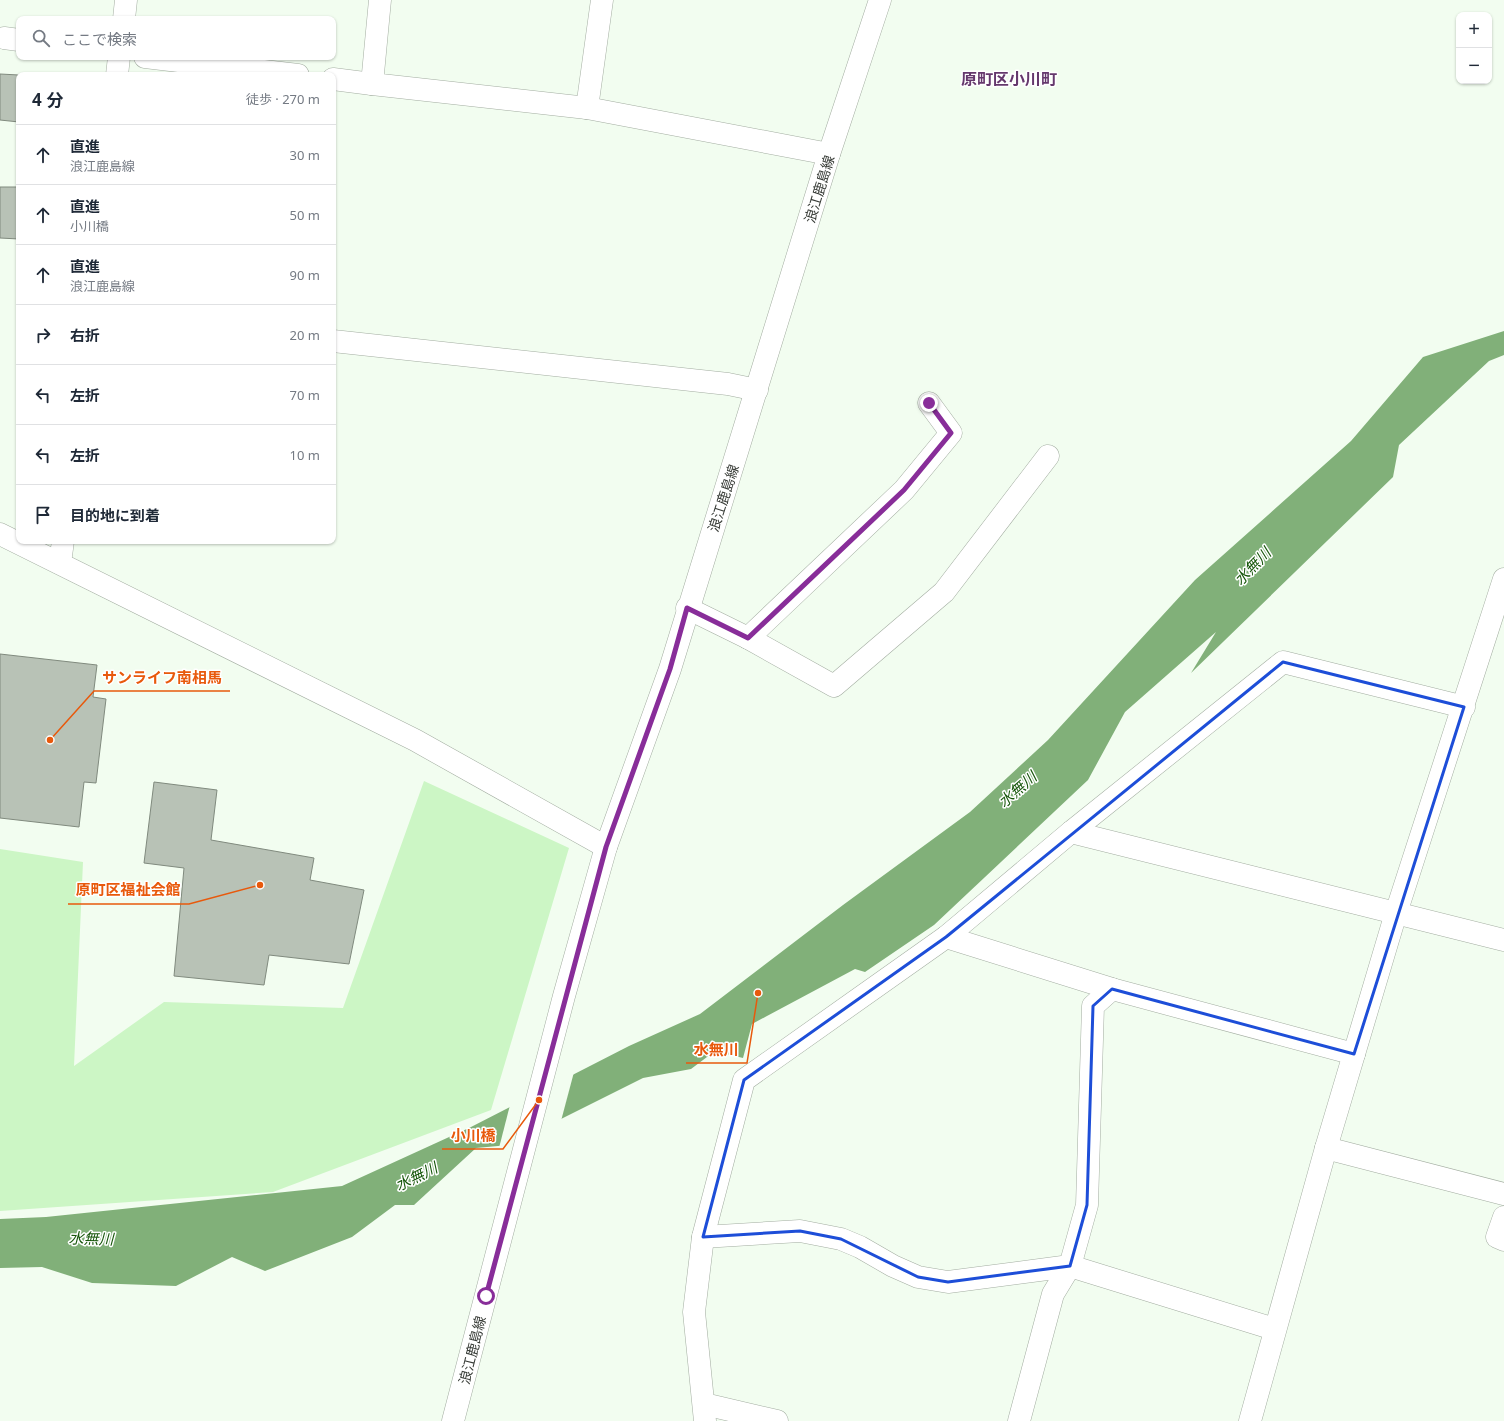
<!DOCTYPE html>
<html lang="ja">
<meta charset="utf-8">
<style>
:root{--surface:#fff;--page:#f2f2f3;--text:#1f2937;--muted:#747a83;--line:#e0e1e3}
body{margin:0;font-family:"Noto Sans","Noto Sans JP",sans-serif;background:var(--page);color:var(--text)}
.controls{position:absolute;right:12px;top:12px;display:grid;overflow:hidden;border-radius:8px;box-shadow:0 1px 3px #0004}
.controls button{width:36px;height:36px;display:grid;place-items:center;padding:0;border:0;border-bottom:1px solid var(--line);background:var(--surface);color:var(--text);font:20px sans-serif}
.stop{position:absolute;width:12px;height:12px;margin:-9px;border:3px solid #882d99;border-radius:50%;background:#fff}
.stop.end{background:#882d99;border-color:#fff;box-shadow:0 1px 4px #0008}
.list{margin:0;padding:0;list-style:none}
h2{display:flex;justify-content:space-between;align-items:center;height:52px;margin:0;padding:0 16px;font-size:17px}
h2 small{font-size:13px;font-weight:400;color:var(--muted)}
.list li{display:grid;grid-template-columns:26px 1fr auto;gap:12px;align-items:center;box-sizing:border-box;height:60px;padding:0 16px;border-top:1px solid var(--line)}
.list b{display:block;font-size:15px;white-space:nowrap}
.list p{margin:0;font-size:13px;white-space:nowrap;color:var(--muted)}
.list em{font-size:13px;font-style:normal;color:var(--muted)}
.icon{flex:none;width:22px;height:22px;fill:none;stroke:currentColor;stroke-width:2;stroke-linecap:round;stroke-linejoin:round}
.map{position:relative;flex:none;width:1504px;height:1421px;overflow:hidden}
.search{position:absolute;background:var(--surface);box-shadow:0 1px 3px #0004;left:16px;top:16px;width:320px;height:44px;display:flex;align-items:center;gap:10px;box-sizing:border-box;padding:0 14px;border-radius:8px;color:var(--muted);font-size:15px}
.panel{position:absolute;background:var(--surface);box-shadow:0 1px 3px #0004;left:16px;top:72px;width:320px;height:472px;border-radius:8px}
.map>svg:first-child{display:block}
</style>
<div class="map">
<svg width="1504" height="1421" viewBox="0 0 1504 1421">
<rect width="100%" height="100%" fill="#f2fdf0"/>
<!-- green -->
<polygon fill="#ccf6c5" points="424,781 569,848 491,1110 273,1192 0,1211 0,849 83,862 74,1066 164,1002 343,1008"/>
<!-- water -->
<polygon fill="#81b079" points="1504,331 1504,355 1489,361 1399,445 1393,477 1191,673 1216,632 1125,712 1088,780 934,925 865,972 855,969 752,1024 743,1058 715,1051 691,1069 643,1078 509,1145 476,1148 414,1205 395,1205 352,1237 265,1271 232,1257 176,1286 92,1283 42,1267 0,1268 0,1219 46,1217 342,1186 471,1127 629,1046 700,1014 843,905 970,812 1048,740 1195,580 1351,441 1423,357"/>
<!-- pier -->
<polygon fill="#f2fdf0" points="574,1072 561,1121 509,1147 499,1148 510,1105"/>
<!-- building -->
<g fill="#b8c2b6" stroke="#808a7e">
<polygon points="0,74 19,75 19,122 0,120"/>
<polygon points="0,187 19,187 19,239 0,238"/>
<polygon points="0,654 97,665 93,697 106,699 96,783 84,782 79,827 0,818"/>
<polygon points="154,782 217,790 211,840 314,858 310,880 364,890 349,964 269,955 264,985 174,976 184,868 144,863"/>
</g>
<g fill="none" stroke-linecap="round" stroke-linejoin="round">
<!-- minor casing -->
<g stroke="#a3ada1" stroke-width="23">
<g id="minor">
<polyline points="380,0 372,84 587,108 829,154"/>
<polyline points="124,19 126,0"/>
<polyline points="4,38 19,40"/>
<polyline points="145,57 298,75"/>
<polyline points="117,75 119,57"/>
<polyline points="333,79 372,84"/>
<polyline points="587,108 602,0"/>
<polyline points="333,341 728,384 757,390"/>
<polyline points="0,534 415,740 606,847"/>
<polyline points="60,563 63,541"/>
<polyline points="687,608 748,638 834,686 944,592 1048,456"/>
<polyline points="748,638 904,490 951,433 929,403"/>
<polyline points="1071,832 1504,940"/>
<polyline points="946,937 1112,989"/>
<polyline points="1326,1148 1504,1194"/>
<polyline points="1504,1217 1497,1237 1504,1240"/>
<polyline points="703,1237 800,1231 841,1239 860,1247 893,1266 918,1277 948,1282 1070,1266 1274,1329"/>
<polyline points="704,1404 777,1421"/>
<polyline points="705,1421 694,1312 703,1237 744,1080 946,937 1071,832 1283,662 1464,707"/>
<polyline points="1019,1421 1053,1294 1070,1266 1087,1205 1093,1006 1112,989 1354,1054"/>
<polyline points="1250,1421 1326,1148 1396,913 1504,579"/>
</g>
</g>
<!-- major casing -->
<g stroke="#a3ada1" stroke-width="23">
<polyline id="major" points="453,1421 564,996 606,847 670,669 829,154 880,0"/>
</g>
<!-- minor -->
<use href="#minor" stroke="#fff" stroke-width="22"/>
<!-- major -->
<use href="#major" stroke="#fff" stroke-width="22"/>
</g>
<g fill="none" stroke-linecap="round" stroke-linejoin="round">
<!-- route -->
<polyline stroke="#882d99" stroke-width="5" points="486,1296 606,847 670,669 687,608 748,638 904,490 951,433 929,403"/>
</g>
<!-- marked area -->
<path fill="none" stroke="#1d4ed8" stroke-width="3" stroke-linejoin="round" d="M1283 662 1464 707 1354 1054 1112 989 1093 1006 1087 1205 1070 1266 948 1282 918 1277 841 1239 800 1231 703 1237 744 1080 946 937Z"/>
<g text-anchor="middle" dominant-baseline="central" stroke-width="3" stroke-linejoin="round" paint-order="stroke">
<!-- street labels -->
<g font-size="14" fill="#383c37" stroke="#fff">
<text transform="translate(819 189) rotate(-73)">浪江鹿島線</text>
<text transform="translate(723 498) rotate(-72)">浪江鹿島線</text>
<text transform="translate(472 1350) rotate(-76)">浪江鹿島線</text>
</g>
<!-- water labels -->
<g font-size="15" font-style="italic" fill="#17570b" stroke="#fff">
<text transform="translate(1252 566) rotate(-46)">水無川</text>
<text transform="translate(1017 789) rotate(-41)">水無川</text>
<text transform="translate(416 1176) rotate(-26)">水無川</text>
<text transform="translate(91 1238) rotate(1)">水無川</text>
</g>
<!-- quarter labels -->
<g font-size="16" font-weight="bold" fill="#65386d" stroke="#fff">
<text x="1009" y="79">原町区小川町</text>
</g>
</g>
<!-- callouts -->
<path fill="none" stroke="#e8590c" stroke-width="1.5" d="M50 740L94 691H230M260 885L189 904H68M758 993L747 1063H686M539 1100L503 1149H442"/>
<g fill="#e8590c" stroke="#fff" stroke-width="1.5">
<circle cx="50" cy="740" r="4"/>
<circle cx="260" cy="885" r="4"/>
<circle cx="758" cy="993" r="4"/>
<circle cx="539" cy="1100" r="4"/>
</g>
<g font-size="15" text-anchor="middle" font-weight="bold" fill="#e8590c" stroke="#fff" stroke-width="3" stroke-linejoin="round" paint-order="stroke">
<text x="162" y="683">サンライフ南相馬</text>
<text x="128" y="895">原町区福祉会館</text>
<text x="716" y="1055">水無川</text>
<text x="473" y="1141">小川橋</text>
</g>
</svg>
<div class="controls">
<button>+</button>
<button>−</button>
</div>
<div class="stop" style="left:486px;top:1296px"></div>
<div class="stop end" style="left:929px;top:403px"></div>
<div class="search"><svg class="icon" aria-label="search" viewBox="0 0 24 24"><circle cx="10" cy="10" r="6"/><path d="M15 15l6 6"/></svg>ここで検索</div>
<section class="panel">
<h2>4 分<small>徒歩 · 270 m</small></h2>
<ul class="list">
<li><svg class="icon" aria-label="ahead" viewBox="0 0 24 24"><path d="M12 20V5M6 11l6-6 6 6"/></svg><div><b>直進</b><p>浪江鹿島線</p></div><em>30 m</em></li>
<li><svg class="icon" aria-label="ahead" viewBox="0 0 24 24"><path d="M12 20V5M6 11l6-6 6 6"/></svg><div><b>直進</b><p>小川橋</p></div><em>50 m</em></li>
<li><svg class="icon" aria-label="ahead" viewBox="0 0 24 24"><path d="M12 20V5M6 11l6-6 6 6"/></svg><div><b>直進</b><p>浪江鹿島線</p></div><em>90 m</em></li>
<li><svg class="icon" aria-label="right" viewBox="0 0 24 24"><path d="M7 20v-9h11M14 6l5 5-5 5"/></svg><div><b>右折</b></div><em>20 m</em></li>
<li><svg class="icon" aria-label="left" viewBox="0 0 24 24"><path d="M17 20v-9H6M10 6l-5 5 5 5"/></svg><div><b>左折</b></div><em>70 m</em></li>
<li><svg class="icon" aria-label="left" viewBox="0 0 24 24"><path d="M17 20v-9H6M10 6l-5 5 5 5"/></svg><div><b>左折</b></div><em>10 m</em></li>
<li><svg class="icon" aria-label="arrive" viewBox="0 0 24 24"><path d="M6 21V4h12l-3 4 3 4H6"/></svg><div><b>目的地に到着</b></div></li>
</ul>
</section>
</div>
